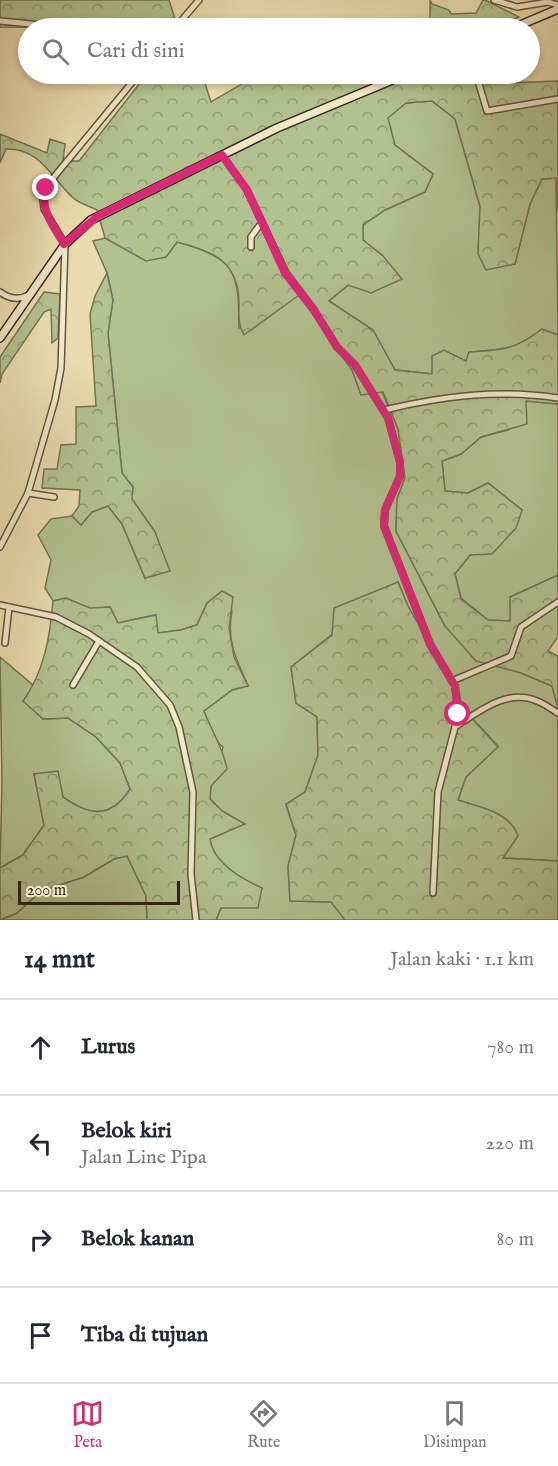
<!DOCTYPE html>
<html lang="id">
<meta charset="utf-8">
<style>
:root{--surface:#fff;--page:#f6f6f7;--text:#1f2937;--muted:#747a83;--line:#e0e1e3;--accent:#db2777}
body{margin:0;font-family:"IM FELL English",serif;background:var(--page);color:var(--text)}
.scale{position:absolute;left:18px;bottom:15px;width:162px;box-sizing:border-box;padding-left:6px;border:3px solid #362619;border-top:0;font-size:16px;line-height:21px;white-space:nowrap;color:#362619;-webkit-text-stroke:4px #f1e8ca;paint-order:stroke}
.stop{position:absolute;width:18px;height:18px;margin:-14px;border:4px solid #db2777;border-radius:50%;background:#fff}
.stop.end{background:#db2777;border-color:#fff;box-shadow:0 2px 6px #0008}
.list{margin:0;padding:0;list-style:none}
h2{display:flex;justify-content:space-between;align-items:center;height:78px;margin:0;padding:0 24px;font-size:26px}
h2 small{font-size:20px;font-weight:400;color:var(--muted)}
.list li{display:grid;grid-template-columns:39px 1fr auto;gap:18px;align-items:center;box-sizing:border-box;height:96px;padding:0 24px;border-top:2px solid var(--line)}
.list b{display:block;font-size:22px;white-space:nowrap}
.list p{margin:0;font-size:20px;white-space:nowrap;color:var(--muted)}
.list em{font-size:20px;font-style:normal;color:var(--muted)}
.icon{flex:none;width:33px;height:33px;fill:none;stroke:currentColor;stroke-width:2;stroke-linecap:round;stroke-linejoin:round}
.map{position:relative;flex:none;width:558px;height:920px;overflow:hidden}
.search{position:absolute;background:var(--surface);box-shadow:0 3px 9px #0003;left:18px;right:18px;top:18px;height:66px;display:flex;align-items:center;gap:15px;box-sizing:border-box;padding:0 21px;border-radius:33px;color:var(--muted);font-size:22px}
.sheet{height:462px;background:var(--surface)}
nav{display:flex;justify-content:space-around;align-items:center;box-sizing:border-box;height:84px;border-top:2px solid var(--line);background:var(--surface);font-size:16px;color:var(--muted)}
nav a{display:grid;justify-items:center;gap:3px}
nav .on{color:var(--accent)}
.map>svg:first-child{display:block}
</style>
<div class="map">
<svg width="558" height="920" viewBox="0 0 558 920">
<defs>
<pattern id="forest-crowns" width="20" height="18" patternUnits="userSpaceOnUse" patternTransform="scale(1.5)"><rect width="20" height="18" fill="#b1c28f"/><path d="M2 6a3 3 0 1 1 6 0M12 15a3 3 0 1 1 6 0" fill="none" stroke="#919d74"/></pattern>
</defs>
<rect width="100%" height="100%" fill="#eadcae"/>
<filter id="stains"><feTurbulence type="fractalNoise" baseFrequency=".00333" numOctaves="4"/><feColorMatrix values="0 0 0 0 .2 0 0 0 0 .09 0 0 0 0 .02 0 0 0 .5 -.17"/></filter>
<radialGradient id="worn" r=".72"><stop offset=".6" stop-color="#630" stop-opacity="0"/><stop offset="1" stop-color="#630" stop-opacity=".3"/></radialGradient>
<!-- green -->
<g fill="#b1c28f" stroke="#747454" stroke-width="1.5">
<path d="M432 101 455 119 480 207 478 254 515 264 530 204 542 179 556 178 558 335 542 329C515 350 503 350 470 352L466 361 433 374 395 370 373 330 329 301 383 256 363 240V225L385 210 425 192 433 174 395 145 387 118 406 103Z"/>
<path d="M105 238 124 248 166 257 177 242C235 258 239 270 239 328L299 294 352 370 361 394 382 392 398 429 405 478 397 499 396 531 445 626 521 673 552 686 558 708V861L503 858 495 813 458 800 466 777 498 746 468 714 408 606 398 582 291 667 296 703 317 717 318 755 305 792 286 805 296 835 288 866 290 901 332 902 345 920H216L221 908 262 889C242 879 213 863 210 839L244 824 222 811 210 799 211 786 223 747 214 739 204 711 232 690 248 685C236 660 226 639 232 611L207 603 197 625 181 630 158 633 155 615 118 623 110 607 90 609 66 598 53 601 45 588 51 560 38 535 51 519 72 516 81 525 92 512 108 506 122 524 145 578 155 532 132 499 133 487 122 473 108 333 113 300 107 273 93 241Z"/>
<polygon points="526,401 558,404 558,575 510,597 511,621 488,620 461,598 455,574 470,555 522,510 488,483 468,493 445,491 442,461 461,454 481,437 508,430"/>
<path d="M0 657 34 686 24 701 43 719 68 718 96 737 120 763 130 789C101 837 64 797 34 774L44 825 23 855 0 868 2 782Z"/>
<polygon points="127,856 146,896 147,920 0,920 17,913 41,891 84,877 114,859"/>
</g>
<!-- forest -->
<g fill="url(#forest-crowns)" stroke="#747454" stroke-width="1.5">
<polygon points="0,0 169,0 178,28 0,27"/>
<polygon points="430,0 432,4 449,10 451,14 476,13 483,0 485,0 519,17 495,28 430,28"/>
<path d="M147 74H202L211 102 259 74H483L485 84 558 81V212L556 178 542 179 530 204 515 264 486 270 478 254 480 206 455 119 432 101 406 103 388 118 395 145 433 174 425 192 385 210 363 225V240L383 256 402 279 371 293 348 285 329 301 373 330 395 370 432 374V356L444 350 466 361 469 352C503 350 515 350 542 329L558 335V404L526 401 527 424 481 437 461 454 442 461 445 491 468 493 488 483 522 510 516 528 492 554 470 555 455 574 461 599 488 620 510 621V597L558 575V637L548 651 558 656V708L552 686 521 673 476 661 445 626 396 531 397 499 405 478 398 429 383 392 361 395 352 370 299 295 244 335C238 326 239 315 239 304 239 261 213 251 177 242L166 257 146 261 105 238 97 210C89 206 78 203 72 197 51 177 40 148 6 149L0 163V134L47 153 50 139 65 144 63 161H79Z"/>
<polygon points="107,273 113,300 108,333 122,473 133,487 132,499 155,532 170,571 145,578 122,524 108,506 92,512 81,525 72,516 79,506 80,490 42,488 44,469 57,469 61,445 76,444 76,407 96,406 90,314 95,296"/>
<polygon points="44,292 60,294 58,338 52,343 51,309 44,312 2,374 0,383 0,357"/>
<path d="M398 582 408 606 468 714 498 747 466 777 458 800C480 807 510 812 518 836L503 858 558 861V920H345L331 902 290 901 288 866 296 835 286 804 305 792 318 755 317 717 296 703 291 667 332 635 334 608Z"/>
<path d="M222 591 233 597 229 628 234 657 248 686 232 690 204 711C212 732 223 747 227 769L211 786 210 799 222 811 245 824 210 839C213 863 242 879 262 888L258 908H221L216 920H147L146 896 127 856 114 859 84 877 41 891 17 913 0 920V868L23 855 44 825 34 774 58 771 63 797C89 816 111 819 130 789L120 763 96 737 68 718 43 719 23 701C44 672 50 637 53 601L66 598 90 608 110 607 118 623 156 615 158 633 181 630 197 625 207 603Z"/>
</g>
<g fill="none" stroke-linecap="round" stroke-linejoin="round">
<!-- street casing -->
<g stroke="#63543e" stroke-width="8">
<g id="street">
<polyline points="494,0 517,7 548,2 558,5"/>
<polyline points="0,21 51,26 133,23 159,28"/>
<polyline points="175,28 199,0"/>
<polyline points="476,74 487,111 558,99"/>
<polyline points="222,155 247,190 286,273 314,310 337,347 355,365 388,418 400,462 400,476 385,510 384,526 430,644 455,686 458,708 455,727"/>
<polyline points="251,247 251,237 262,222"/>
<path d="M0 292C9 299 19 300 29 295"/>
<path d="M384 410C443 396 498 389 558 398"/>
<polyline points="28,493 54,497"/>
<polyline points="0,547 28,493 55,400 61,368 65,244 44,209 43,200 54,177 139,74"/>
<polyline points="0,605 56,617 89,634 137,667 170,705 179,727 193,792 191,874 196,920"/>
<polyline points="5,643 9,607"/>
<polyline points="452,681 511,656 521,627 558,602"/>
<polyline points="73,685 99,641"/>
<path d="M433 893 438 792 455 727C478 712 507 688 537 701 545 704 551 709 558 713"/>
</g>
</g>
<!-- secondary casing -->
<g stroke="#362619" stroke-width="10">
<g id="secondary">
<polyline points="513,28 558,9"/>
<polyline points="0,338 65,244 91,220 277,128 407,74"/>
</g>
</g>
<!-- street -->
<use href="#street" stroke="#f1e8ca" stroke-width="5"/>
<!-- secondary -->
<use href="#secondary" stroke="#f1e8ca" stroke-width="7"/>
</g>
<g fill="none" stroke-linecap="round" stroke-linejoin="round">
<!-- route -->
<path stroke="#db2777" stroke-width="8" d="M46 188C39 210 54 226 64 244L98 216 222 155 247 190 285 273 314 310 337 347 355 365 388 418 400 462V476L385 510 384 526 430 644 455 686 458 714"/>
</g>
<rect width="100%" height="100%" filter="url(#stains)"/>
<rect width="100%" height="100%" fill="url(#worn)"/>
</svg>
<div class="scale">200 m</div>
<div class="stop" style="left:458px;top:714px"></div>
<div class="stop end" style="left:46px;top:188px"></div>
<div class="search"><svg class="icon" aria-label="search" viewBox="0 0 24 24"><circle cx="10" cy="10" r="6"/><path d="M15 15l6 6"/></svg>Cari di sini</div>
</div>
<section class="sheet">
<h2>14 mnt<small>Jalan kaki · 1.1 km</small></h2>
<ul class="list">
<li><svg class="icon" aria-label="ahead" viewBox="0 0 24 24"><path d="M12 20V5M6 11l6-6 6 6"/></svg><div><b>Lurus</b></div><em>780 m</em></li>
<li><svg class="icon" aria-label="left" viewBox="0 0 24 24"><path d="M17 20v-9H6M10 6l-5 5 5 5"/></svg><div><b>Belok kiri</b><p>Jalan Line Pipa</p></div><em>220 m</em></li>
<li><svg class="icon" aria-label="right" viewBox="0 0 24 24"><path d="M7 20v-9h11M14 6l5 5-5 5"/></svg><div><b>Belok kanan</b></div><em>80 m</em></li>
<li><svg class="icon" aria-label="arrive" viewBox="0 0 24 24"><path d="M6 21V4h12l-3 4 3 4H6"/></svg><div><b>Tiba di tujuan</b></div></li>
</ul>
</section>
<nav>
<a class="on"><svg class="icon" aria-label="map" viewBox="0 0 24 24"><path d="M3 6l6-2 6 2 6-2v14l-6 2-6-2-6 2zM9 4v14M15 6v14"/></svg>Peta</a>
<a><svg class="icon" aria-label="directions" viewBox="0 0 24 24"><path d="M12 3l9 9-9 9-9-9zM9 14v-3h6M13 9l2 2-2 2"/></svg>Rute</a>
<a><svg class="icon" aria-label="saved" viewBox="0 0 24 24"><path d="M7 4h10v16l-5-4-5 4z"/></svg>Disimpan</a>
</nav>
